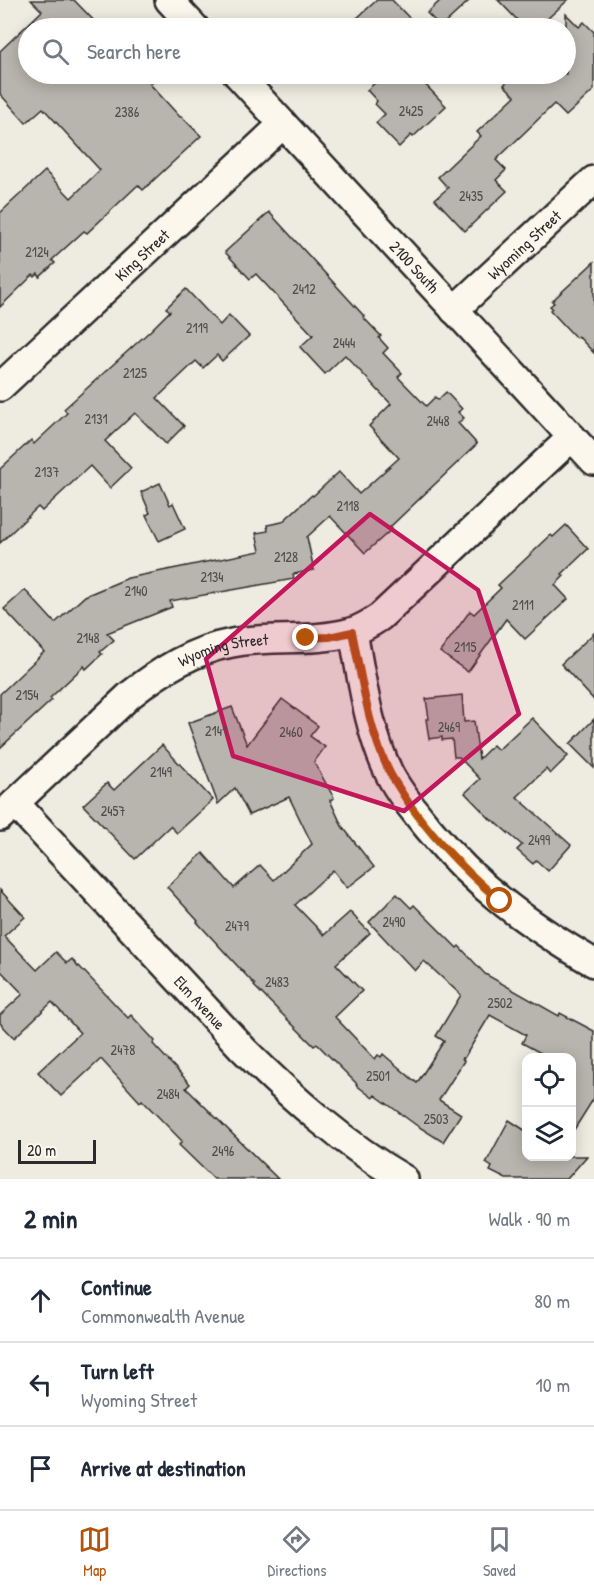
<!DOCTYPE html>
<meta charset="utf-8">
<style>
:root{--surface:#fff;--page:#f2f2f3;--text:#1f2937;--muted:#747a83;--line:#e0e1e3;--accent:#b45309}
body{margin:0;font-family:"Patrick Hand",sans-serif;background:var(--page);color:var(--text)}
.controls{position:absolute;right:18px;bottom:18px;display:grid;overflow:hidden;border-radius:12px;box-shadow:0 3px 15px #0003}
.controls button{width:54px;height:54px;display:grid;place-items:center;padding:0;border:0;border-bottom:2px solid var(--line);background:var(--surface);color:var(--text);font:30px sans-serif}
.scale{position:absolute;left:18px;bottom:15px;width:78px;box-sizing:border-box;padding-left:6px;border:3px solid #2b2b2b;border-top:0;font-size:16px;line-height:21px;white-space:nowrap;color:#2b2b2b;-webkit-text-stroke:4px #fbf7ec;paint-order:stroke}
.stop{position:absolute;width:18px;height:18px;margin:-14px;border:4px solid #b45309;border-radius:50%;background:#fff}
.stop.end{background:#b45309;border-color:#fff;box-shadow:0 2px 6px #0008}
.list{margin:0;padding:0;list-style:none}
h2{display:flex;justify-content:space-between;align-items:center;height:78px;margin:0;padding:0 24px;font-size:26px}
h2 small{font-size:20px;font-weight:400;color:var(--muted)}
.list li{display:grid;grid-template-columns:39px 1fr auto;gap:18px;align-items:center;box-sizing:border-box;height:84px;padding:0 24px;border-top:2px solid var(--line)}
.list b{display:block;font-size:22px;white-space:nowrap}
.list p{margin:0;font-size:20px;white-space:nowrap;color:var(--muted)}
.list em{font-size:20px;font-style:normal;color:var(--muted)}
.icon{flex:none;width:33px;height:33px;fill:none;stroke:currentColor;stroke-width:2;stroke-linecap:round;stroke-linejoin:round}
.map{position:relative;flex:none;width:594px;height:1179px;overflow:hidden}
.search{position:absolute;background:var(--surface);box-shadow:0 3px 15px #0003;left:18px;right:18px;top:18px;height:66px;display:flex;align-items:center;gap:15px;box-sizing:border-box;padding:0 21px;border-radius:33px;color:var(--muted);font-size:22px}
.sheet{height:330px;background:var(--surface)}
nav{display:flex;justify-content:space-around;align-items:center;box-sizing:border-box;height:84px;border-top:2px solid var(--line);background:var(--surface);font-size:16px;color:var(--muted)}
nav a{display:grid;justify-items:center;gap:3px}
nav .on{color:var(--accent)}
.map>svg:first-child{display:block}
</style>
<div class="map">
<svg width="594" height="1179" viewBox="0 0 594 1179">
<rect width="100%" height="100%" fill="#eeebe0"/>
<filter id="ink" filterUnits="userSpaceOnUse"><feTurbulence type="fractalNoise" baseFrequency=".0167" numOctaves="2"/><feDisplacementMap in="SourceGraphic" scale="12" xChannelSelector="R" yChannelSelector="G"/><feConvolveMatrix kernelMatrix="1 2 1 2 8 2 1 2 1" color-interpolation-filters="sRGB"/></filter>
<g filter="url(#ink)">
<!-- building -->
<g fill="#b8b5ae" stroke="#2b2b2b" stroke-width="1.5">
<polygon points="31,0 74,0 101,28 28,28 28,74 161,74 150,84 180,117 181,116 201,136 143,190 138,185 87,233 84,231 52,260 55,263 40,277 38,274 35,277 33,275 0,307 0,213 45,171 71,198 100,170 43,108 26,123 0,94 0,51 42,11"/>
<polygon points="377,0 392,0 419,28 346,28"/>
<polygon points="441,0 470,0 441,27 427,13"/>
<polygon points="498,0 568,0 537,28 525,28"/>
<polygon points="566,14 579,27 584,22 594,32 594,90 566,116 554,104 496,160 506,170 496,180 507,191 465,231 435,199 448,188 438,177 481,136 477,132 515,96 504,85 514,74 566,74"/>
<polygon points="385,74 415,74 446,106 413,137 411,135 399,147 376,123 385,114 375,104 377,101 367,90"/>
<polygon points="269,212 364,316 363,317 381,336 379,338 388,348 383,353 402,373 398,377 426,406 435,397 438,400 446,392 462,409 458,412 464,418 458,423 477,444 390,527 392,529 365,553 330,516 307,537 314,570 293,574 294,579 170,601 172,607 107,633 114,640 100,652 102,654 86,669 84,666 50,698 52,700 0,748 0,694 44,652 4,609 25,590 55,623 85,596 128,578 260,551 256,533 268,531 267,525 282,522 312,495 313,496 339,472 359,494 399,458 369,426 391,404 345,355 325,374 300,347 313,335 256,274 250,279 225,252"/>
<polygon points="594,262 594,353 578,336 576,338 550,310 552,308 550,306 554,303 552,301"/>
<polygon points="186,289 220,325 229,315 249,336 222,361 217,355 203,368 196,361 157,398 184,426 166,444 135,413 105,441 131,468 110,488 90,466 42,511 38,507 0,543 0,469 31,440 34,444 67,413 64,409 150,331 170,311 166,308"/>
<polygon points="160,483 170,505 173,503 185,529 159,541 146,515 150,513 141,492"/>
<polygon points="566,525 588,549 562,574 564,576 555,585 568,599 525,639 506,619 468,672 440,652 470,611 474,614 501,588 498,585 551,535 553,537"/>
<polygon points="594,633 594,700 561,664"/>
<polygon points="462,695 464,722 474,721 479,759 493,745 498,750 532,718 568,756 550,774 546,769 517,797 571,845 548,871 536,860 533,864 517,850 522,845 493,820 492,821 465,793 480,779 459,757 454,757 452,739 442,740 442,737 429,739 426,719 429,719 426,699"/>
<polygon points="282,699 318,726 310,736 325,747 314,762 334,798 330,800 342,826 374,867 347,888 333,870 295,905 324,935 350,912 370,933 336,964 362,991 335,1017 375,1059 378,1055 381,1057 383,1054 417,1083 444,1041 436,1036 461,995 424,961 415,971 369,922 397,894 411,908 414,905 457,948 459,946 485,974 559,1016 560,1013 594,1031 594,1098 572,1133 572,1058 550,1058 522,1043 526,1035 490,1015 464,1058 462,1058 464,1061 439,1100 461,1114 443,1142 416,1125 375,1095 373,1098 356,1085 357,1084 317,1044 314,1046 254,986 255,985 197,922 198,921 167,887 203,853 234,888 260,865 274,880 312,844 289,797 249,815 235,788 218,804 188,723 232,707 247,745"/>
<polygon points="594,719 594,768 570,744"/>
<polygon points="162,745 213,800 177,833 170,826 135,859 83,805 107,783 114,790"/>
<polygon points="0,890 25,917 4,936 37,970 56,952 67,963 72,959 78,967 79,966 128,1018 131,1015 155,1041 153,1044 190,1084 186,1088 278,1179 214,1179 179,1145 182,1141 142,1100 140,1102 101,1059 61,1096 38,1072 80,1033 52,1002 14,1038 0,1023 0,1015 23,994 0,970"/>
<polygon points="509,1120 526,1131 526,1156 587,1156 567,1179 506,1179 490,1171 492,1167 486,1163"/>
</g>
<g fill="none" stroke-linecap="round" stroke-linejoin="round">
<!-- minor casing -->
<g stroke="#2b2b2b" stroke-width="32">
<g id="minor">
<polyline points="169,0 195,28"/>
<path id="s1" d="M237 74 594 461"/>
<path id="s2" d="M454 310 594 180"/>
<path id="s3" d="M0 387 283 124"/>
<path d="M353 632C362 679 368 730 389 773 399 793 415 812 429 829 478 889 528 924 594 963"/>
<path id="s4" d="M15 803 243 1049C292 1098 344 1144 404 1179"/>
<path id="s5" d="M0 817 130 695C160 671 193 650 232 643 271 635 312 643 351 632 362 629 371 623 380 617L572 437"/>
</g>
</g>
<!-- minor -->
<use href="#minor" stroke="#fbf7ec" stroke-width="27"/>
</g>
</g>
<g fill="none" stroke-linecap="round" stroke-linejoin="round" filter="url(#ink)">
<!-- route -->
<path stroke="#b45309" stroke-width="8" d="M306 638 329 637 352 632C362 679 368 730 390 773 394 781 400 789 404 796 430 836 464 870 500 901"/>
</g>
<!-- marked area -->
<path fill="#c2185b" fill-opacity="0.2" stroke="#c2185b" stroke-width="4.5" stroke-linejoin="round" d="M370 514 478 590 519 714 404 811 233 756 206 659Z"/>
<g text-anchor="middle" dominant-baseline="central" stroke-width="4.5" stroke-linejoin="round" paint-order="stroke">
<!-- number labels -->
<g font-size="14" fill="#4e4e4c">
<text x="411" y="110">2425</text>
<text x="127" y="111">2386</text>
<text x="471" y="195">2435</text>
<text x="37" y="251">2124</text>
<text x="304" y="288">2412</text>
<text x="197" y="327">2119</text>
<text x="344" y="342">2444</text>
<text x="135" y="372">2125</text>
<text x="96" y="418">2131</text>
<text x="438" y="420">2448</text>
<text x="47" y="471">2137</text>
<text x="348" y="505">2118</text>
<text x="286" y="556">2128</text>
<text x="212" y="576">2134</text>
<text x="136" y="590">2140</text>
<text x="523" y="604">2111</text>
<text x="88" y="637">2148</text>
<text x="465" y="646">2115</text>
<text x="27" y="694">2154</text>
<text x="449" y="726">2469</text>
<text x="216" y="730">2141</text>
<text x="291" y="731">2460</text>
<text x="161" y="771">2149</text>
<text x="113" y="810">2457</text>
<text x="539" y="839">2499</text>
<text x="394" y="921">2490</text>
<text x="237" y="925">2479</text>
<text x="277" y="981">2483</text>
<text x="500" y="1002">2502</text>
<text x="123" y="1049">2478</text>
<text x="378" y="1075">2501</text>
<text x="168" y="1093">2484</text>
<text x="436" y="1118">2503</text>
<text x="223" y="1150">2496</text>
</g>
<!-- street labels -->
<g font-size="16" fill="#2b2b2b" stroke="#fbf7ec">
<text stroke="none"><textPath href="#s2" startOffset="96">Wyoming Street</textPath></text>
<text stroke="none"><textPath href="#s3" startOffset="194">King Street</textPath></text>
<text stroke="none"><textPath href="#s1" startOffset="262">2100 South</textPath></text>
<text stroke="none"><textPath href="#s5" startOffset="284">Wyoming Street</textPath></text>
<text stroke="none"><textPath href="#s4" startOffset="272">Elm Avenue</textPath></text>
</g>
</g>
</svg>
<div class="controls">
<button><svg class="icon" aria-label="locate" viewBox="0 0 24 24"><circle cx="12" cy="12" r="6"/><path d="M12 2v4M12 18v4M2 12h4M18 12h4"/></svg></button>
<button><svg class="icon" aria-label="layers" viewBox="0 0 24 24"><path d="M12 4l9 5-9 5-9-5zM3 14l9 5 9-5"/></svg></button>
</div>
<div class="scale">20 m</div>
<div class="stop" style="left:500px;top:901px"></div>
<div class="stop end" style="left:306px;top:638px"></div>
<div class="search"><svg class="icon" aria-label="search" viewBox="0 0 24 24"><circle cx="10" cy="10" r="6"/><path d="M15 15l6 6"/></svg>Search here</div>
</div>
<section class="sheet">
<h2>2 min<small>Walk · 90 m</small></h2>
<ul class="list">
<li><svg class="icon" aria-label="ahead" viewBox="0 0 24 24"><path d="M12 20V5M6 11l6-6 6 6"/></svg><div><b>Continue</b><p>Commonwealth Avenue</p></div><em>80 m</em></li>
<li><svg class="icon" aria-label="left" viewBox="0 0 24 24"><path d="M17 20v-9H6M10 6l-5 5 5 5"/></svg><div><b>Turn left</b><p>Wyoming Street</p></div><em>10 m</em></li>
<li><svg class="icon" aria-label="arrive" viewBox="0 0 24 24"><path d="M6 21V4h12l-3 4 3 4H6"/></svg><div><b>Arrive at destination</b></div></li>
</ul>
</section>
<nav>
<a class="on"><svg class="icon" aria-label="map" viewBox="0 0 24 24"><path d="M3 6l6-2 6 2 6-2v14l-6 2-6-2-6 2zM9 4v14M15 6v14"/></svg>Map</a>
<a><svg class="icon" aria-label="directions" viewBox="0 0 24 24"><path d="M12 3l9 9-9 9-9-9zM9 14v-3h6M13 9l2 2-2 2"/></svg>Directions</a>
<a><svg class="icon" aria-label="saved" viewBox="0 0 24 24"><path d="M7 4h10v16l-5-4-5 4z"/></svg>Saved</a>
</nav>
